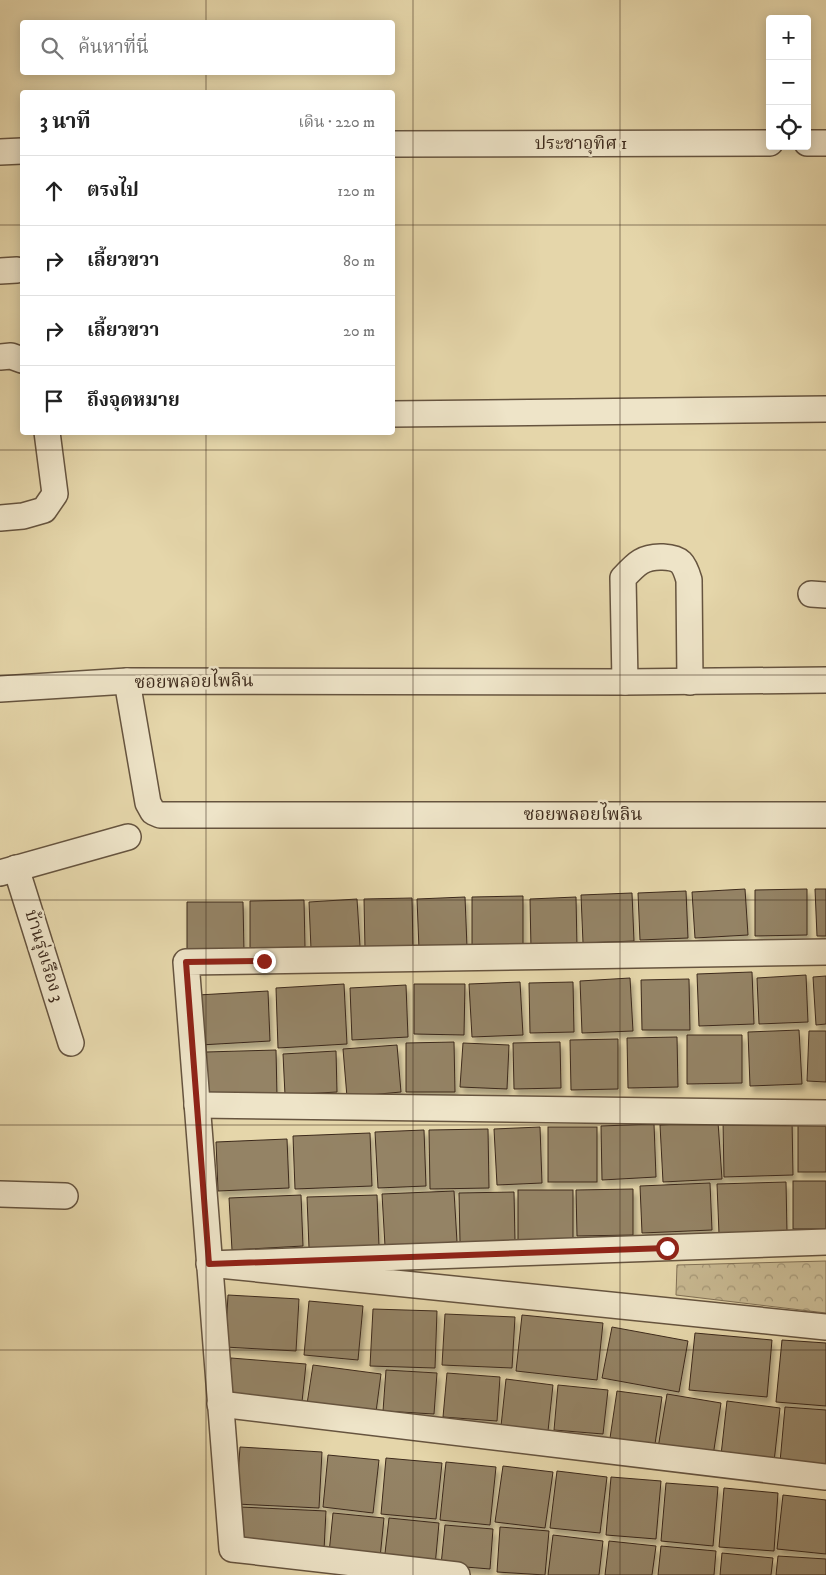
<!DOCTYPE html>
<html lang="th">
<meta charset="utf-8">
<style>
:root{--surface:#fff;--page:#f2f2f2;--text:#222;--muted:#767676;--line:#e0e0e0}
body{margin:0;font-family:"IM FELL DW Pica","Noto Serif Thai",serif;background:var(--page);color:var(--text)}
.controls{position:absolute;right:15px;top:15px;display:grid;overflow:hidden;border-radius:5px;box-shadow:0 2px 12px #0003}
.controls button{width:45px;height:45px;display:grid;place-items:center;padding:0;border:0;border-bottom:1px solid var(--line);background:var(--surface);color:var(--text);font:25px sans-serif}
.stop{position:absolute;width:15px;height:15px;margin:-11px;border:4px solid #8f2418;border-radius:50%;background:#fff}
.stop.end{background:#8f2418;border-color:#fff;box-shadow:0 1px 5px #0008}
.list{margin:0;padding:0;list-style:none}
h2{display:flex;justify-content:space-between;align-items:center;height:65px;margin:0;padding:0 20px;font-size:21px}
h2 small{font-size:16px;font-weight:400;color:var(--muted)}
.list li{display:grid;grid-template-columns:32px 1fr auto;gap:15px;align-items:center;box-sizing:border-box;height:70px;padding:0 20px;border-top:1px solid var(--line)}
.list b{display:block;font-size:19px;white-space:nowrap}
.list em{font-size:16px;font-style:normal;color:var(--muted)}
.icon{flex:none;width:28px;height:28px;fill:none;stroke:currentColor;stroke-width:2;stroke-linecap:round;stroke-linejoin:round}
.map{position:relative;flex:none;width:826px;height:1575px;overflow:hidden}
.search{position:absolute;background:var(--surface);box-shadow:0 2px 12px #0003;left:20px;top:20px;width:375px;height:55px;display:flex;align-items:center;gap:12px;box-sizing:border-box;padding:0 18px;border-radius:5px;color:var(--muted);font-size:19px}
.panel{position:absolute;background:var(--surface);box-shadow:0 2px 12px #0003;left:20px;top:90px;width:375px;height:345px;border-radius:5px}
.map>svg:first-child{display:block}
</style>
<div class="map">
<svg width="826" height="1575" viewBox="0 0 826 1575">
<defs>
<pattern id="forest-crowns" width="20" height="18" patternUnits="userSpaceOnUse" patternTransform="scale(1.25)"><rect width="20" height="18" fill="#c8b992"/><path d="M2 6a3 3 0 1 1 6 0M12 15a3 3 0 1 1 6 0" fill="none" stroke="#a49676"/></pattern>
<filter id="shadow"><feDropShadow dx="3" dy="5.5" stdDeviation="2.5" flood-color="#0004"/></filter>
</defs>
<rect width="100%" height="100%" fill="#e5d6aa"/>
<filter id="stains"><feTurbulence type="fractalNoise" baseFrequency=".004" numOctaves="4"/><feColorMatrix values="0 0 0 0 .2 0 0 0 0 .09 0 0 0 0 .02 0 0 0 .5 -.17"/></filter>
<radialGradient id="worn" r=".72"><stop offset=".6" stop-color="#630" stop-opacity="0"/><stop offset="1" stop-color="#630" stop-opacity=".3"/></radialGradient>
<!-- forest -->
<polygon fill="url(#forest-crowns)" stroke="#827156" points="826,1261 826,1313 676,1295 677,1265"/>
<!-- building -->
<g fill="#948365" stroke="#3c291b" filter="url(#shadow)">
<polygon points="745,889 748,935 695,938 692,892"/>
<polygon points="807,889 807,935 755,936 755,890"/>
<polygon points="815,889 826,889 826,936 817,936"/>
<polygon points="686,891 688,938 640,940 638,893"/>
<polygon points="632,893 634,941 583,943 581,895"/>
<polygon points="523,896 523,947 472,947 472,897"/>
<polygon points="465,897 467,947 419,949 417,899"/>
<polygon points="576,897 577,947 531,949 530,899"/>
<polygon points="412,898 413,948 365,949 364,899"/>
<polygon points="357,899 360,946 311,949 309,902"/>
<polygon points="304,900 305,947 250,948 250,901"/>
<polygon points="187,902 243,902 244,952 187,952"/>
<polygon points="752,972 754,1024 699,1026 697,974"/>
<polygon points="806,975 808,1022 759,1024 757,978"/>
<polygon points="826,976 826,1024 816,1025 813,977"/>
<polygon points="630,978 633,1031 582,1033 580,981"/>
<polygon points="689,979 690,1030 642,1030 641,980"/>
<polygon points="520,982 523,1035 472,1037 469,984"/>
<polygon points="573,982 574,1032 530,1033 529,983"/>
<polygon points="344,984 347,1044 278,1048 276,988"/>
<polygon points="414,984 465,984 464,1035 414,1034"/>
<polygon points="406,985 408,1037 352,1040 350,988"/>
<polygon points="268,991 270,1041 200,1045 198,995"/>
<polygon points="799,1030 802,1084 750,1086 748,1032"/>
<polygon points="809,1031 826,1031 826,1082 807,1081"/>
<polygon points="687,1035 742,1035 742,1083 687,1084"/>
<polygon points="677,1037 678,1087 628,1088 627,1038"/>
<polygon points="618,1039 618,1089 571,1090 570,1040"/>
<polygon points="454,1042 455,1092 406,1092 406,1043"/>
<polygon points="560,1042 561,1088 514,1089 513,1043"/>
<polygon points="463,1043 509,1045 507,1089 460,1087"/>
<polygon points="397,1045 401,1092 347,1097 343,1049"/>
<polygon points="276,1050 277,1096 207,1098 206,1052"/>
<polygon points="336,1051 337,1092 285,1095 283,1054"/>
<polygon points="792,1119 793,1175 724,1177 723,1121"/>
<rect x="798" y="1119" width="28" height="53"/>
<polygon points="718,1122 722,1179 663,1182 660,1125"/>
<polygon points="654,1124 656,1177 602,1180 601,1126"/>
<polygon points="540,1127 542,1183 497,1185 494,1129"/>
<rect x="548" y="1127" width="49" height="55"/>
<polygon points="488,1129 489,1188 430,1189 429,1130"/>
<polygon points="424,1130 426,1186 378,1188 375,1132"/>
<polygon points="370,1133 372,1186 295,1189 293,1136"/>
<polygon points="287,1139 289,1188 218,1191 216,1142"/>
<rect x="793" y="1181" width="33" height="48"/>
<polygon points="786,1182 787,1232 719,1234 717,1184"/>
<polygon points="710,1183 712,1230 642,1233 640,1186"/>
<polygon points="633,1189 633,1235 577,1236 576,1190"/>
<rect x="518" y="1190" width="55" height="51"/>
<polygon points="454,1191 457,1242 385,1246 382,1194"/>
<polygon points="514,1192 515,1241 460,1242 459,1193"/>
<polygon points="301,1195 303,1246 232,1250 229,1198"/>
<polygon points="377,1195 379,1246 309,1248 307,1197"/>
<polygon points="228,1295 299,1299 296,1351 225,1347"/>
<polygon points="309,1301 363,1306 358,1360 304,1355"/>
<polygon points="373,1309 437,1311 435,1368 370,1366"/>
<polygon points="445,1314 515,1317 512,1368 442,1365"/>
<polygon points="522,1315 603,1323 597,1380 516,1371"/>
<polygon points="612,1327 688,1341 679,1392 602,1378"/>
<polygon points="695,1333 772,1340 767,1397 689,1390"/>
<polygon points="782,1340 826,1343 826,1406 776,1402"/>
<polygon points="231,1358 306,1364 302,1402 227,1396"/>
<polygon points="313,1365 381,1374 376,1412 307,1404"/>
<polygon points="386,1370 437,1373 434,1414 383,1411"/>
<polygon points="447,1373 500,1377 497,1421 443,1417"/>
<polygon points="506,1379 553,1385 548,1431 501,1426"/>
<polygon points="558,1385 608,1390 603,1434 554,1430"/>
<polygon points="617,1391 662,1397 655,1444 610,1438"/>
<polygon points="667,1394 721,1403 713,1456 658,1448"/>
<polygon points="727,1401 780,1408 774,1462 721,1455"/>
<polygon points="785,1407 826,1410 826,1465 780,1462"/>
<polygon points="240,1447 322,1452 319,1508 236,1504"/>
<polygon points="328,1455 379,1460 373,1513 323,1507"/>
<polygon points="386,1458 442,1463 436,1519 381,1514"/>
<polygon points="446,1462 496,1467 490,1525 440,1520"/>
<polygon points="503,1466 553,1472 545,1528 495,1522"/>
<polygon points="557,1471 607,1477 600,1533 550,1528"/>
<polygon points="611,1477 661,1481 656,1539 606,1535"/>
<polygon points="666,1483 718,1487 713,1546 661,1541"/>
<polygon points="724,1488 778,1493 774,1551 719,1547"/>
<polygon points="783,1495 826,1500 826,1554 777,1549"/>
<polygon points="240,1507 326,1511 324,1550 238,1547"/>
<polygon points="333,1513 384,1518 380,1558 329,1553"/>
<polygon points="389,1518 439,1523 435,1566 384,1562"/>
<polygon points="445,1525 493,1529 490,1569 441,1565"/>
<polygon points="500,1527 549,1531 545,1575 497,1572"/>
<polygon points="553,1535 603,1541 599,1575 548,1575"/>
<polygon points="609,1541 656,1546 652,1575 605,1575"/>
<polygon points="661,1546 716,1551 714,1575 658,1575"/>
<polygon points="722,1553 773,1558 771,1575 720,1575"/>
<polygon points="778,1556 826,1559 826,1575 776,1575"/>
</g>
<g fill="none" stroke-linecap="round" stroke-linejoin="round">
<!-- minor casing -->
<g stroke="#66543f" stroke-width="28">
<g id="minor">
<polyline points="807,143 826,143"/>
<polyline points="392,144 770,143"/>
<polyline points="0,152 22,151"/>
<polyline points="0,271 17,270"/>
<polyline points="0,357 11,356 22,360"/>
<polyline points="392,414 826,409"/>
<polyline points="0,518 23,516 44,510 55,494 47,432"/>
<polyline points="811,594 826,595"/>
<polyline points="127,681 148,803 153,812 160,815 826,815"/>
<path d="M625 682 623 578C636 564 643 556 663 557 681 558 684 563 689 580L690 682"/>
<polyline points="0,689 127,681 625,682 826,680"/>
<polyline points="16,868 71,1043"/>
<polyline points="0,873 128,837"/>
<polyline points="197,1105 826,1113"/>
<polyline points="0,1194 65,1196"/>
<polyline points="826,1242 209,1264 826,1327"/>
<polyline points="220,1404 826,1477"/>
<polyline points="457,1575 232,1549 186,962 826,952"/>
</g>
</g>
<!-- minor -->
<use href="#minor" stroke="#eee4c8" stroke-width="25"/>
</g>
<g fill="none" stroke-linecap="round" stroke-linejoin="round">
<!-- route -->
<polyline stroke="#8f2418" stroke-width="6" points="264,961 186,962 209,1264 667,1248"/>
</g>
<!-- grid -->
<path fill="none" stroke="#3c291b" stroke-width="1" stroke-opacity="0.55" d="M206 0V22M413 0V1575M620 0V1575M206 72V92M0 225H22M392 225H826M206 432V1575M0 450H826M0 675H826M0 900H826M0 1125H826M0 1350H826"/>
<g text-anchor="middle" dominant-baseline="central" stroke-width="5" stroke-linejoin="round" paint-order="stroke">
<!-- street labels -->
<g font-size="18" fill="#3c291b" stroke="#eee4c8">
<text x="581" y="144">ประชาอุทิศ 1</text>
<text transform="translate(194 682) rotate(-1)">ซอยพลอยไพลิน</text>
<text x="583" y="815">ซอยพลอยไพลิน</text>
<text transform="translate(44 956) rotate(73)">บ้านรุ่งเรือง 3</text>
</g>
</g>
<rect width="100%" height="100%" filter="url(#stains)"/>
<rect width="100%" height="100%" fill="url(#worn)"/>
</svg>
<div class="controls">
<button>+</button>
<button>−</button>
<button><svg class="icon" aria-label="locate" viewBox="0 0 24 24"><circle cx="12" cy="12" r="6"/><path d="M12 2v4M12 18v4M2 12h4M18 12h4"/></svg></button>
</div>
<div class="stop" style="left:667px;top:1248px"></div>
<div class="stop end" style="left:264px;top:961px"></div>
<div class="search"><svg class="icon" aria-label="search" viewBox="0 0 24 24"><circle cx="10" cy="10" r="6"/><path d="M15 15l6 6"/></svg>ค้นหาที่นี่</div>
<section class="panel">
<h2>3 นาที<small>เดิน · 220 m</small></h2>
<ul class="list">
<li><svg class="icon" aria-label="ahead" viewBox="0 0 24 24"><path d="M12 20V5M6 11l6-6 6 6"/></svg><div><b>ตรงไป</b></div><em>120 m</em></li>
<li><svg class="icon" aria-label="right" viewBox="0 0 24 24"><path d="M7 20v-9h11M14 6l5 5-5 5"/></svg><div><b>เลี้ยวขวา</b></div><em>80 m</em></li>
<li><svg class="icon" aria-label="right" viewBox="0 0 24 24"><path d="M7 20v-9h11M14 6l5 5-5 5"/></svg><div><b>เลี้ยวขวา</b></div><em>20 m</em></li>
<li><svg class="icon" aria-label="arrive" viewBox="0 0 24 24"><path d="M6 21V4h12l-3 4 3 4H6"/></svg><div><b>ถึงจุดหมาย</b></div></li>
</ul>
</section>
</div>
